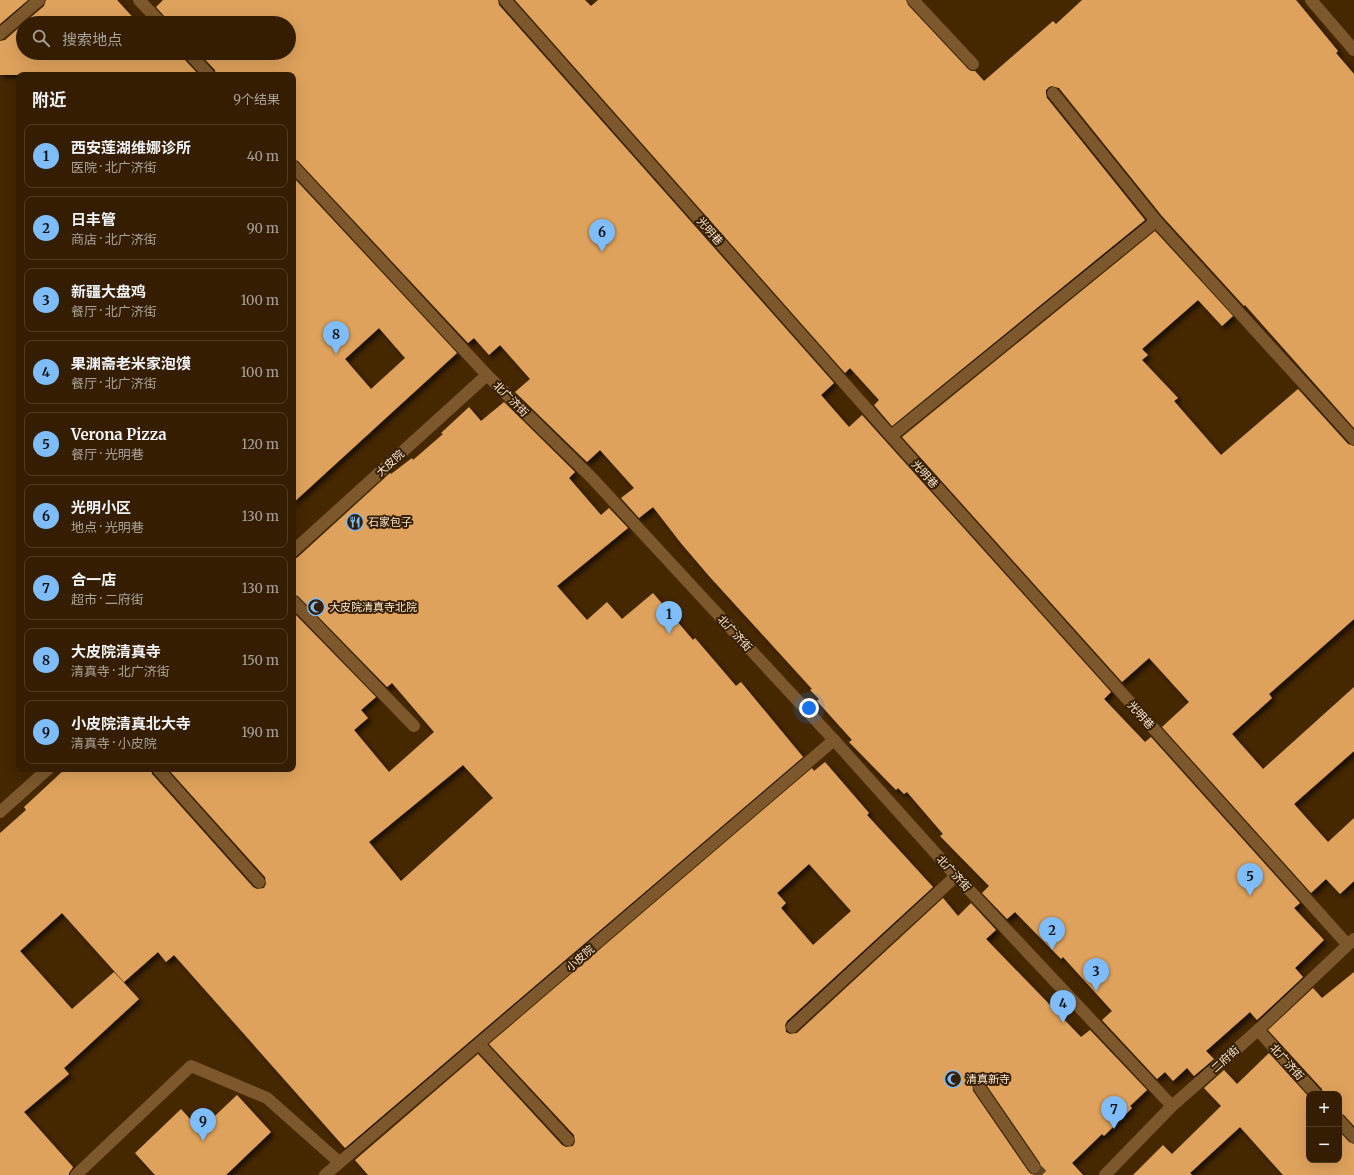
<!DOCTYPE html>
<html lang="zh">
<meta charset="utf-8">
<style>
:root{--surface:#341d00;--page:#3f2a0f;--text:#f1f3f6;--muted:#a9a299;--line:#4e3b22;--accent:#7fbdfa}
body{margin:0;font-family:Merriweather,"Noto Sans SC",serif;background:var(--page);color:var(--text)}
.controls{position:absolute;right:12px;bottom:12px;display:grid;overflow:hidden;border-radius:8px;box-shadow:0 4px 16px #0002}
.controls button{width:36px;height:36px;display:grid;place-items:center;padding:0;border:0;border-bottom:1px solid var(--line);background:var(--surface);color:var(--text);font:20px sans-serif}
.you{position:absolute;left:809px;top:708px;width:14px;height:14px;margin:-10px;border:3px solid #fff;border-radius:50%;background:#1a73e8;box-shadow:0 0 0 6px #1a73e833}
.badge{display:grid;place-items:center;width:26px;height:26px;border-radius:50%;background:var(--accent);color:#111;font-size:13px;font-weight:700}
.pin{position:absolute;translate:-50% -33px;filter:drop-shadow(0 1px 2px #0008)}
.pin::after{content:'';position:absolute;top:21px;width:14px;height:12px;background:inherit;clip-path:polygon(0 0,100% 0,50% 100%)}
.list{margin:0;padding:0;list-style:none}
h2{display:flex;justify-content:space-between;align-items:center;height:52px;margin:0;padding:0 16px;font-size:17px}
h2 small{font-size:13px;font-weight:400;color:var(--muted)}
.list li{display:grid;grid-template-columns:26px 1fr auto;gap:12px;align-items:center;box-sizing:border-box;height:64px;margin:0 8px 8px;padding:0 8px;border:1px solid var(--line);border-radius:8px}
.list b{display:block;font-size:15px;white-space:nowrap}
.list p{margin:0;font-size:13px;white-space:nowrap;color:var(--muted)}
.list em{font-size:13px;font-style:normal;color:var(--muted)}
.icon{flex:none;width:22px;height:22px;fill:none;stroke:currentColor;stroke-width:2;stroke-linecap:round;stroke-linejoin:round}
.map{position:relative;flex:none;width:1354px;height:1175px;overflow:hidden}
.search{position:absolute;background:var(--surface);box-shadow:0 4px 16px #0002;left:16px;top:16px;width:280px;height:44px;display:flex;align-items:center;gap:10px;box-sizing:border-box;padding:0 14px;border-radius:22px;color:var(--muted);font-size:15px}
.panel{position:absolute;background:var(--surface);box-shadow:0 4px 16px #0002;left:16px;top:72px;width:280px;height:700px;border-radius:8px}
.map>svg:first-child{display:block}
</style>
<div class="map">
<svg width="1354" height="1175" viewBox="0 0 1354 1175">
<defs>
<filter id="shadow"><feDropShadow dx="3.5" dy="3.5" stdDeviation="2" flood-color="#0009"/></filter>
</defs>
<rect width="100%" height="100%" fill="#452700"/>
<!-- building -->
<g fill="#dea25c" fill-rule="evenodd" filter="url(#shadow)">
<polygon points="0,0 28,0 0,24"/>
<polygon points="46,0 117,0 138,23 24,23 44,6"/>
<polygon points="163,0 498,0 499,5 834,383 821,395 849,427 862,415 1111,692 1104,699 1145,742 1151,737 1300,903 1294,908 1324,940 1295,968 1303,977 1257,1020 1250,1012 1206,1051 1214,1059 1194,1076 1187,1068 1173,1081 1165,1072 1157,1079 1102,1020 1112,1011 1063,957 1061,959 1015,912 1007,919 982,893 989,886 940,836 943,834 907,792 904,794 898,788 896,790 849,742 852,740 817,701 819,699 810,690 812,689 709,576 680,542 653,507 639,518 621,498 634,488 600,450 587,462 515,392 530,379 500,345 489,355 474,338 468,343 298,161 293,159 293,75 216,75 215,70 199,53 289,53 289,23 168,23 166,18 156,7"/>
<polygon points="515,0 585,0 591,6 598,0 906,0 908,5 968,69 971,71 975,71 984,81 1053,21 1056,24 1082,0 1296,0 1338,51 1336,53 1354,74 1354,428 1245,305 1244,306 1162,216 1059,88 1052,86 1049,87 1046,90 1046,94 1047,98 1145,220 892,426 874,405 879,400 850,368 845,373"/>
<polygon points="145,17 151,23 139,23"/>
<polygon points="23,24 23,53 182,53 183,58 199,75 0,75 0,41 5,40"/>
<path d="M293 177 457 353 293 503ZM379 328 405 358 371 389 345 359Z"/>
<polygon points="1155,231 1233,316 1222,326 1198,300 1142,349 1148,355 1142,360 1178,398 1174,401 1221,455 1298,389 1348,444 1354,446 1354,619 1269,694 1272,698 1232,734 1263,769 1354,687 1354,751 1294,804 1328,842 1354,818 1354,881 1340,894 1326,879 1311,893 1162,727 1189,702 1149,658 1122,682 902,437"/>
<path d="M504 402 575 472 569 478 601 515 609 508 628 528 557 586 587 620 607 602 622 619 653 593 693 640 695 638 736 686 741 682 803 757 345 1148 174 955 166 962 158 952 124 982 62 913 20 951 72 1009 114 972 139 999 64 1068 69 1074 24 1112 73 1167 69 1173V1175H0V833L26 810 24 807 65 769H151L152 774 253 887 257 889 264 888 266 884 265 877 168 769H293V612L376 697 361 710 368 718 354 730 389 772 434 732 392 683 387 687 298 596 293 594V560L298 557 390 473 391 474 412 458 413 460 443 434 441 433 469 407 481 421ZM463 765 493 798 401 881 369 842Z"/>
<path d="M825 762 869 813 867 815 933 887 787 1021 785 1025 786 1032 790 1034 797 1033 943 898 958 916 971 903 996 930 986 939 1081 1037 1090 1030 1147 1090 1130 1106 1132 1108 1104 1136 1102 1134 1072 1163 1083 1175H368L355 1160 478 1054 562 1145 566 1147 573 1146 575 1142 574 1135 489 1044 812 768 814 771ZM809 864 851 911 813 945 781 908 786 903 777 893ZM978 1080H982L985 1083 1040 1163 1041 1170 1038 1173 1031 1174 1028 1171 973 1091 972 1084Z"/>
<polygon points="1354,972 1354,1126 1344,1115 1339,1113 1339,1094 1323,1094 1322,1089 1268,1030 1313,988 1322,998"/>
<polygon points="1269,1053 1309,1097 1309,1160 1339,1160 1339,1131 1349,1142 1354,1144 1354,1175 1283,1175 1240,1127 1190,1173 1192,1175 1133,1175 1163,1145 1172,1154 1221,1106 1204,1088 1224,1070 1237,1084"/>
<polygon points="237,1095 271,1132 226,1175 155,1175 135,1153 181,1109 200,1130"/>
</g>
<g fill="none" stroke-linecap="round" stroke-linejoin="round">
<!-- minor-tunnel -->
<polyline stroke="#614420" stroke-width="12" stroke-dasharray="12 6" stroke-linecap="butt" points="1034,1167 1042,1175"/>
<!-- minor -->
<g stroke="#7d582c" stroke-width="12">
<polyline points="139,0 161,23"/>
<polyline points="505,0 891,436 1347,944"/>
<polyline points="913,0 973,64"/>
<polyline points="1311,0 1354,50"/>
<polyline points="0,34 39,0"/>
<polyline points="189,53 209,75"/>
<polyline points="1053,93 1156,221 1354,439"/>
<polyline points="293,166 487,375 591,477 834,740 956,876 1172,1106"/>
<polyline points="891,436 1156,221"/>
<polyline points="293,551 487,375"/>
<polyline points="293,601 414,726"/>
<polyline points="158,769 259,882"/>
<polyline points="0,812 48,769"/>
<polyline points="792,1027 956,876"/>
<polyline points="1258,1030 1316,1094"/>
<polyline points="479,1044 568,1140"/>
<polyline points="979,1087 1034,1167"/>
<polyline points="1339,1120 1354,1137"/>
<polyline points="76,1175 191,1066 267,1098 339,1162"/>
<polyline points="325,1175 834,740"/>
<polyline points="1105,1175 1172,1106 1258,1030 1354,939"/>
</g>
</g>
<!-- icons -->
<defs>
<g id="restaurant-ring" transform="scale(0.9)"><circle r="9.5" fill="#361f01" stroke="#7fbdfa" stroke-width="1.5"/><path d="M-5-6h1v4h1v-4h1v4h1v-4h1v5L-1.5 .5V6h-2V.5L-5-1ZM5-6V6H3V1.5H1.5Q1.5-4 5-6Z" fill="#7fbdfa"/></g>
<g id="mosque-ring" transform="scale(0.9)"><circle r="9.5" fill="#361f01" stroke="#7fbdfa" stroke-width="1.5"/><path d="M3.5-4.9A6 6 0 1 0 3.5 4.9A5 5 0 1 1 3.5-4.9Z" fill="#7fbdfa"/></g>
</defs>
<g fill-rule="evenodd">
<use href="#restaurant-ring" x="355" y="522"/>
<use href="#mosque-ring" x="316" y="607"/>
<use href="#mosque-ring" x="953" y="1079"/>
</g>
<g text-anchor="middle" dominant-baseline="central" stroke-width="4" stroke-linejoin="round" paint-order="stroke">
<!-- street labels -->
<g font-size="11" fill="#feead6" stroke="#361f01">
<text transform="translate(710 231) rotate(49)">光明巷</text>
<text transform="translate(511 399) rotate(45)">北广济街</text>
<text transform="translate(390 463) rotate(-42)">大皮院</text>
<text transform="translate(925 474) rotate(48)">光明巷</text>
<text transform="translate(735 633) rotate(47)">北广济街</text>
<text transform="translate(1141 715) rotate(48)">光明巷</text>
<text transform="translate(954 873) rotate(47)">北广济街</text>
<text transform="translate(580 958) rotate(-41)">小皮院</text>
<text transform="translate(1225 1059) rotate(-42)">二府街</text>
<text transform="translate(1287 1062) rotate(48)">北广济街</text>
</g>
<!-- poi labels -->
<g font-size="11" fill="#feead6" stroke="#361f01" text-anchor="start">
<text x="368" y="522">石家包子</text>
<text x="329" y="607">大皮院清真寺北院</text>
<text x="966" y="1079">清真新寺</text>
</g>
</g>
</svg>
<div class="controls">
<button>+</button>
<button>−</button>
</div>
<div class="you"></div>
<div class="pin badge" style="left:669px;top:634px">1</div>
<div class="pin badge" style="left:1052px;top:950px">2</div>
<div class="pin badge" style="left:1096px;top:991px">3</div>
<div class="pin badge" style="left:1063px;top:1023px">4</div>
<div class="pin badge" style="left:1250px;top:896px">5</div>
<div class="pin badge" style="left:602px;top:252px">6</div>
<div class="pin badge" style="left:1114px;top:1129px">7</div>
<div class="pin badge" style="left:336px;top:354px">8</div>
<div class="pin badge" style="left:203px;top:1141px">9</div>
<div class="search"><svg class="icon" aria-label="search" viewBox="0 0 24 24"><circle cx="10" cy="10" r="6"/><path d="M15 15l6 6"/></svg>搜索地点</div>
<section class="panel">
<h2>附近<small>9个结果</small></h2>
<ul class="list">
<li><span class="badge">1</span><div><b>西安莲湖维娜诊所</b><p>医院 · 北广济街</p></div><em>40 m</em></li>
<li><span class="badge">2</span><div><b>日丰管</b><p>商店 · 北广济街</p></div><em>90 m</em></li>
<li><span class="badge">3</span><div><b>新疆大盘鸡</b><p>餐厅 · 北广济街</p></div><em>100 m</em></li>
<li><span class="badge">4</span><div><b>果渊斋老米家泡馍</b><p>餐厅 · 北广济街</p></div><em>100 m</em></li>
<li><span class="badge">5</span><div><b>Verona Pizza</b><p>餐厅 · 光明巷</p></div><em>120 m</em></li>
<li><span class="badge">6</span><div><b>光明小区</b><p>地点 · 光明巷</p></div><em>130 m</em></li>
<li><span class="badge">7</span><div><b>合一店</b><p>超市 · 二府街</p></div><em>130 m</em></li>
<li><span class="badge">8</span><div><b>大皮院清真寺</b><p>清真寺 · 北广济街</p></div><em>150 m</em></li>
<li><span class="badge">9</span><div><b>小皮院清真北大寺</b><p>清真寺 · 小皮院</p></div><em>190 m</em></li>
</ul>
</section>
</div>
